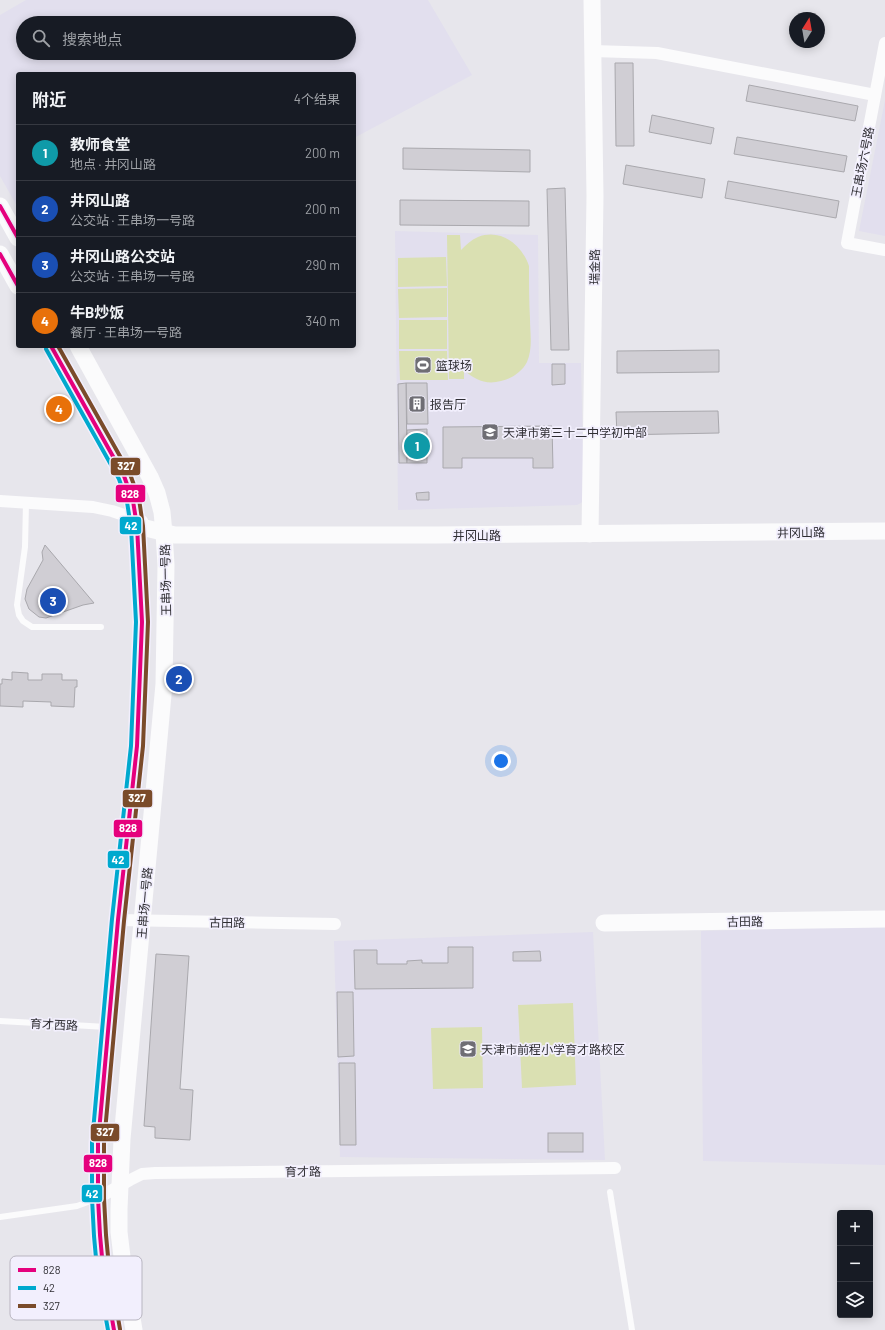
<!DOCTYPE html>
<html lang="zh">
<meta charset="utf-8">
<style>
:root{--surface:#171b24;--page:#242831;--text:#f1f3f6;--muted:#9ea1a6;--line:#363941;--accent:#0b8043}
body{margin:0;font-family:Barlow,"Noto Sans SC",sans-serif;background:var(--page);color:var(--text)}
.controls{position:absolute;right:12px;bottom:12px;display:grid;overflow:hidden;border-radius:4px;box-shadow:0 2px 10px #0003}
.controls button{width:36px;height:36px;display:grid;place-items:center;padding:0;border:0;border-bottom:1px solid var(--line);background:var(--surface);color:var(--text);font:20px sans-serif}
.compass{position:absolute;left:789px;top:12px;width:36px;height:36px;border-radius:50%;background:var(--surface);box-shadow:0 2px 10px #0003;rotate:11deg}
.you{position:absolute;left:501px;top:761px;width:14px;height:14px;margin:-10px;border:3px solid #fff;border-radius:50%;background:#1a73e8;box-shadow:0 0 0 6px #1a73e833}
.badge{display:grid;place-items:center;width:26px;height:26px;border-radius:50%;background:var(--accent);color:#fff;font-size:13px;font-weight:700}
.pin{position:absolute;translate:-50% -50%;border:2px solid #fff;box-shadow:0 1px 4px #0006}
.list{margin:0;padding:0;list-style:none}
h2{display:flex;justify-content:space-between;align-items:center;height:52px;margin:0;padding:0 16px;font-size:17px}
h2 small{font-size:13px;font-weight:400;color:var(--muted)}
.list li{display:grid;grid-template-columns:26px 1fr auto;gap:12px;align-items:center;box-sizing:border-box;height:56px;padding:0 16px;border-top:1px solid var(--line)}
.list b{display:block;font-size:15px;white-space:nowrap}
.list p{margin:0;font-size:13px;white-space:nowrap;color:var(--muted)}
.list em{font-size:13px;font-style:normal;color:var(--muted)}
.icon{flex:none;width:22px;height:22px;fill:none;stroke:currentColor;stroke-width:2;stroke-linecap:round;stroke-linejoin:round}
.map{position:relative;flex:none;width:885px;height:1330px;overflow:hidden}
.search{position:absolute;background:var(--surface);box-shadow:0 2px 10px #0003;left:16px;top:16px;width:340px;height:44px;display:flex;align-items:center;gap:10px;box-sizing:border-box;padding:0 14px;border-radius:22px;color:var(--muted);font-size:15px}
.panel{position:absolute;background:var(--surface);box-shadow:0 2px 10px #0003;left:16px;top:72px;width:340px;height:276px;border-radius:4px}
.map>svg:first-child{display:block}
</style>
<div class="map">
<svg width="885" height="1330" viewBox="0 0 885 1330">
<rect width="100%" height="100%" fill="#e7e6ec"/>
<!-- built -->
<g fill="#e2dfee" fill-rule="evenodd">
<path d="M26 0H428L472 75 354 138V74H18V208L0 176V15ZM23 23H349V53H23Z"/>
<polygon points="885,100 885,236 859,231"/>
<polygon points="395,231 538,235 539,363 581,363 584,500 581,503 577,505 398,510"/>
<polygon points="885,926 885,1165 703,1161 701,931"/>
<polygon points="593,932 605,1160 340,1157 334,941"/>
</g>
<!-- green -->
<g fill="#dae0b2">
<path d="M447 235H460L461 250C466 245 471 240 478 237 501 228 522 245 529 266 529 284 529 301 530 319 530 333 533 348 527 362 522 372 511 379 501 381 486 385 475 380 464 370V379H449Z"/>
<polygon points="446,257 447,286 398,287 398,258"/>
<polygon points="447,288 447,317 399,318 398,289"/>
<rect x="399" y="320" width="48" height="29"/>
<polygon points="399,351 447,351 448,380 400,380"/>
<polygon points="573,1003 576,1085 522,1088 518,1005"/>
<polygon points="482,1027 483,1088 433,1089 431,1028"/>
</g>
<!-- building -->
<g fill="#d0ced4" stroke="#a9a8ad">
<polygon points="615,63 633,63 634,146 616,146"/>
<polygon points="749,85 858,106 855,121 746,101"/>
<polygon points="652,115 714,128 711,144 649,132"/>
<polygon points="737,137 847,156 844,172 734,154"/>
<polygon points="403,148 530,150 530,172 403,169"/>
<polygon points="626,165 705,179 702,198 623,184"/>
<polygon points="728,181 839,201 836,218 725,198"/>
<polygon points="565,188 569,350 551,350 547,189"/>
<polygon points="400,200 529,201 529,226 400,225"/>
<polygon points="719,350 719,372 617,373 617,351"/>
<polygon points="552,364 565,364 565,384 552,385"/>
<polygon points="406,383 427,383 428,424 407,424"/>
<polygon points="406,383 407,463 399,463 398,384"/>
<polygon points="718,411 719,433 617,435 616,412"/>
<polygon points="552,426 553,468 533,468 533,458 462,458 462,468 443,468 443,427"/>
<polygon points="427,429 427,463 407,463 407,430"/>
<polygon points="429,492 429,500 417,500 416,493"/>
<polygon points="45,545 94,603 83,605 46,618 39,617 29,609 25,599 27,589 43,560 42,552"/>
<polygon points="12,672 28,673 28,680 42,680 42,674 62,674 62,680 77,680 77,687 75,687 74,707 51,706 51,702 23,701 23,707 0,706 0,684 2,684 2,679 12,680"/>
<polygon points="448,947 473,947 473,988 355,989 354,950 377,950 377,964 407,964 407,961 422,960 422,963 448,963"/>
<polygon points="540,951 541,961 513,961 513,952"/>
<polygon points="156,954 189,956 180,1089 193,1090 190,1140 155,1138 155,1127 144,1126"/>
<polygon points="337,992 353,992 354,1056 338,1057"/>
<polygon points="339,1063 355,1063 356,1145 340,1145"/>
<rect x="548" y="1133" width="35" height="19"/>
</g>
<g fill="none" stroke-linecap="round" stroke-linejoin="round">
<!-- lane -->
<g stroke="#fbfbfc" stroke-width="6">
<polyline points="26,503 25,547 17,605 19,615 23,621 32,627 101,627"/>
<polyline points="0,1021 107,1027"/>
<polyline points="610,1192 632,1330"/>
<polyline points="0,1217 77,1206 96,1199"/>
</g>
<!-- street -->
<g stroke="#fbfbfc" stroke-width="12">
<polyline points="885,43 847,243 885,250"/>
<polyline points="593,51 657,53 875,95"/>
<polyline points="0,501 93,507 112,511 142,521"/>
<polyline points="118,920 335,924"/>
<polyline points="98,1198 130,1180 142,1174 155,1173 615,1168"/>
</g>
<!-- secondary -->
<g stroke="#fbfbfc" stroke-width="17">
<polyline points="0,206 18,238"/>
<polyline points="0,254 18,286"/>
<polyline points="51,346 124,476 129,488 133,501 137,526 142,622 137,746 118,920 98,1143 98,1198 100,1235 103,1268 114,1330"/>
<polyline points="78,346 150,477 157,493 162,512 164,533 166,565 164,684 122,1139 119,1209 119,1232 123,1265 134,1330"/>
<polyline points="137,526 175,535 437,535 885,531"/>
<polyline points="590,534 595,196 592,0"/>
<polyline points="604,923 885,919"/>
</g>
<!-- bus-1 casing -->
<g stroke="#f2effd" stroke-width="7">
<g id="bus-1">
<polyline points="0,206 18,238"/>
<polyline points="0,254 18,286"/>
<polyline points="51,346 124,476 133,501 137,526 142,622 137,746 118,920 98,1143 98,1198 100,1235 103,1268 114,1330"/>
</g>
</g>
<!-- bus-2 casing -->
<g stroke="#f2effd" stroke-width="7">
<polyline id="bus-2" points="46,349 119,479 127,502 131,527 136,622 131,746 112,919 92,1143 92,1198 94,1236 97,1269 108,1330"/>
</g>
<!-- bus-3 casing -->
<g stroke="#f2effd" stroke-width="7">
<polyline id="bus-3" points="58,346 130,474 139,499 143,526 148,622 143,746 124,921 104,1143 104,1198 106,1235 109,1267 120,1329"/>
</g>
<!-- bus-1 -->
<use href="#bus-1" stroke="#e5007d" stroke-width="4"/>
<!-- bus-2 -->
<use href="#bus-2" stroke="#00a9ce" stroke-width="4"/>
<!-- bus-3 -->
<use href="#bus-3" stroke="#7a4b2a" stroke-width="4"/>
</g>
<!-- icons -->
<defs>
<g id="stadium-square" transform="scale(0.9)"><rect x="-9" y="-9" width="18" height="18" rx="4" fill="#6f6e74" stroke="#f2effd"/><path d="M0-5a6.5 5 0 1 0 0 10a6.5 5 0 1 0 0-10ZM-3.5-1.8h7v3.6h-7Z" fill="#fff"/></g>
<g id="building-square" transform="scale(0.9)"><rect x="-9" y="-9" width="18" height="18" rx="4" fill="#6f6e74" stroke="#f2effd"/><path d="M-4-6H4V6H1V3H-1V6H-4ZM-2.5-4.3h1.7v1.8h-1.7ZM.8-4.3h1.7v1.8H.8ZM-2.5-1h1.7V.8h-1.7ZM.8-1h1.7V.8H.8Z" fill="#fff"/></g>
<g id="school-square" transform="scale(0.9)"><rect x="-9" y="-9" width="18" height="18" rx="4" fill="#6f6e74" stroke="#f2effd"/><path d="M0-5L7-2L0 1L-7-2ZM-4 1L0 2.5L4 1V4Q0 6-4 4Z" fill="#fff"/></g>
</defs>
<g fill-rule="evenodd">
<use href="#stadium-square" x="423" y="365"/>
<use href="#building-square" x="417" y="404"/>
<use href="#school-square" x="490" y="432"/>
<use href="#school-square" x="468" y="1049"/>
</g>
<g text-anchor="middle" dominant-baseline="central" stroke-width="3.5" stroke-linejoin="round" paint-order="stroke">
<!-- street labels -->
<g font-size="12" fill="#2f2e33" stroke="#f2effd">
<text transform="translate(862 162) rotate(-79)">王串场六号路</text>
<text transform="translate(594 267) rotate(-89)">瑞金路</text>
<text transform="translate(801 532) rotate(-1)">井冈山路</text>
<text x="477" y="535">井冈山路</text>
<text transform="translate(165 580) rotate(-91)">王串场一号路</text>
<text transform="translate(144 903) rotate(-85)">王串场一号路</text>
<text transform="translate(745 921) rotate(-1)">古田路</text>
<text transform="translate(227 922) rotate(1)">古田路</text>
<text transform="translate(54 1024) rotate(3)">育才西路</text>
<text transform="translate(303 1171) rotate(-1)">育才路</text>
</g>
<!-- poi labels -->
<g font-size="12" fill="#2f2e33" stroke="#f2effd" text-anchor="start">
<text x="436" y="365">篮球场</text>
<text x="430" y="404">报告厅</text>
<text x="503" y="432">天津市第三十二中学初中部</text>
<text x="481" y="1049">天津市前程小学育才路校区</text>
</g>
</g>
<!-- legend -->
<rect x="10" y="1256" width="132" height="64" rx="6" fill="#f2effd" stroke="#b8b5c0" stroke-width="1"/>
<rect x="18" y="1268" width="18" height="4" fill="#e5007d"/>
<rect x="18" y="1286" width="18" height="4" fill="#00a9ce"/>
<rect x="18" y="1304" width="18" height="4" fill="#7a4b2a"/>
<g font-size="11" fill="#2f2e33">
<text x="43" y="1274">828</text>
<text x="43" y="1292">42</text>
<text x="43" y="1310">327</text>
</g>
<g stroke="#f2effd" stroke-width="1.5">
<rect x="110" y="457" width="31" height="19" rx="4" fill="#7a4b2a"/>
<rect x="115" y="484" width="31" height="19" rx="4" fill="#e5007d"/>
<rect x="119" y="516" width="23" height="19" rx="4" fill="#00a9ce"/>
<rect x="122" y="789" width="31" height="19" rx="4" fill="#7a4b2a"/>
<rect x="113" y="819" width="30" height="19" rx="4" fill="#e5007d"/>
<rect x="107" y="850" width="23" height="19" rx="4" fill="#00a9ce"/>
<rect x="90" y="1123" width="30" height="19" rx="4" fill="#7a4b2a"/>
<rect x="83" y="1154" width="30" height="19" rx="4" fill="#e5007d"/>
<rect x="81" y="1184" width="22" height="19" rx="4" fill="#00a9ce"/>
</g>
<g font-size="11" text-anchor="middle" font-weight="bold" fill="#fff">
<text x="126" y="470">327</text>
<text x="130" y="498">828</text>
<text x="131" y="530">42</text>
<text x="137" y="802">327</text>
<text x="128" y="832">828</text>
<text x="118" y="864">42</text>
<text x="105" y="1136">327</text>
<text x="98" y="1167">828</text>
<text x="92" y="1198">42</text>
</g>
</svg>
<div class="controls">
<button>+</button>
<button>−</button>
<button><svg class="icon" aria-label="layers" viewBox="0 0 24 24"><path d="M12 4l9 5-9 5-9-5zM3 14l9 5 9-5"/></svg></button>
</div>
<svg class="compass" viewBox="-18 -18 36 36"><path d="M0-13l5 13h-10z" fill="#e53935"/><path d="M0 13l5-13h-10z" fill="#9ea1a6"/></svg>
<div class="you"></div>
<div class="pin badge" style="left:417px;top:446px;background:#0f9aa8">1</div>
<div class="pin badge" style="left:179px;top:679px;background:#1a4fb4">2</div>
<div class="pin badge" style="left:53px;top:601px;background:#1a4fb4">3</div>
<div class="pin badge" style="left:59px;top:409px;background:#e8710a">4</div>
<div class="search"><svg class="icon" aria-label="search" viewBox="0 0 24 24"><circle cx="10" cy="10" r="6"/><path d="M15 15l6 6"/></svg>搜索地点</div>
<section class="panel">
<h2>附近<small>4个结果</small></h2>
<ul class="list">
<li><span class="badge" style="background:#0f9aa8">1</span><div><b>教师食堂</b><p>地点 · 井冈山路</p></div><em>200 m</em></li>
<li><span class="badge" style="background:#1a4fb4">2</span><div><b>井冈山路</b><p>公交站 · 王串场一号路</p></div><em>200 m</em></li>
<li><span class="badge" style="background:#1a4fb4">3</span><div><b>井冈山路公交站</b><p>公交站 · 王串场一号路</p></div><em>290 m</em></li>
<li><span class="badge" style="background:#e8710a">4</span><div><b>牛B炒饭</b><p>餐厅 · 王串场一号路</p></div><em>340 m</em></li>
</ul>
</section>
</div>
